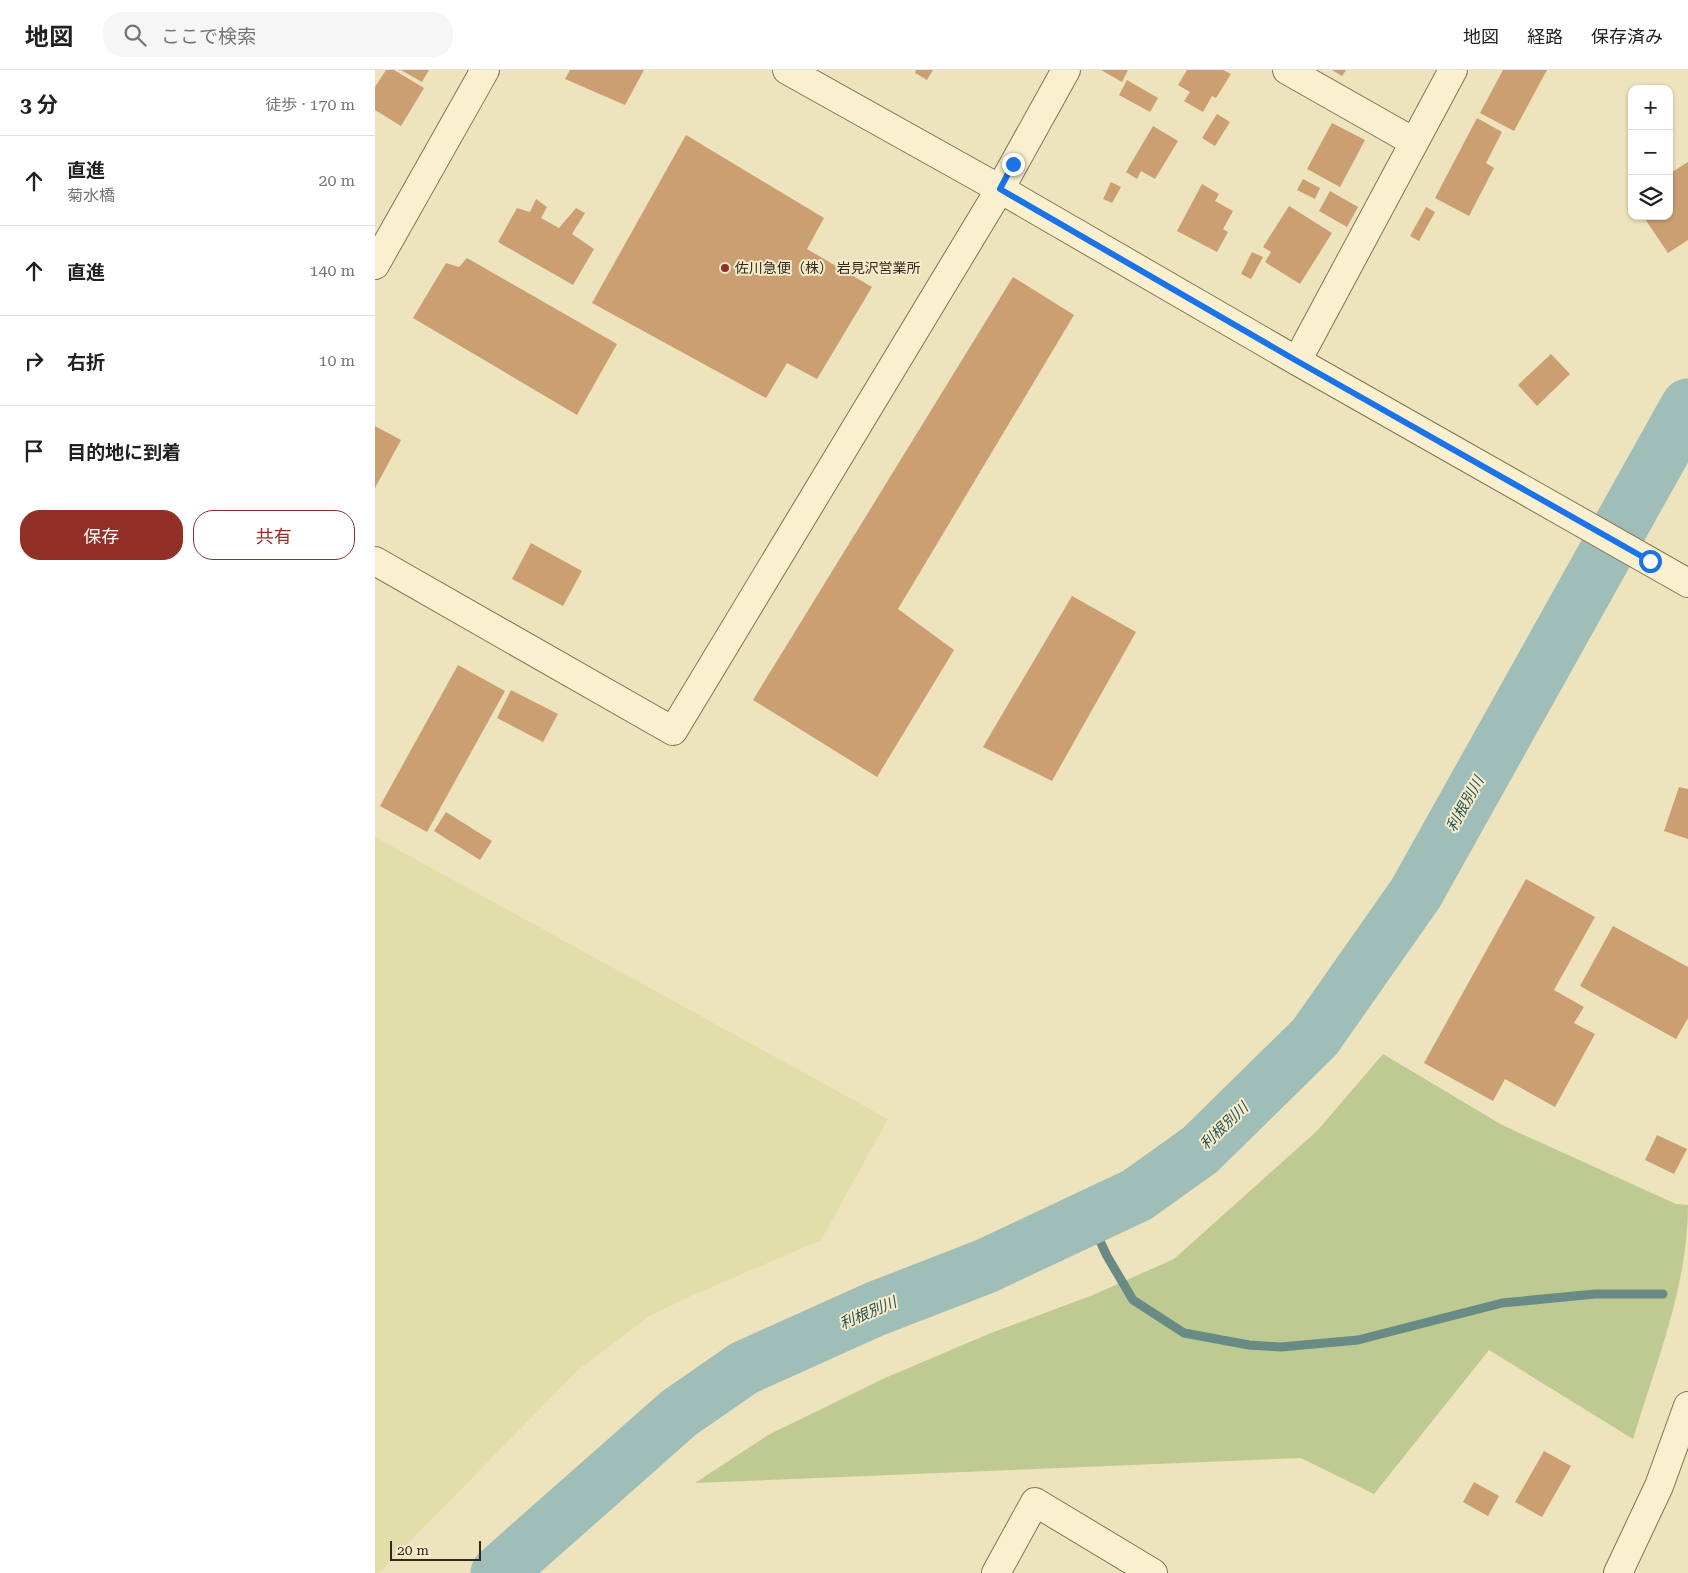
<!DOCTYPE html>
<html lang="ja">
<meta charset="utf-8">
<style>
:root{--surface:#fff;--page:#f6f6f6;--text:#202124;--muted:#757577;--line:#e0e0e0;--accent:#923027}
body{margin:0;font-family:"Roboto Serif","Noto Sans JP",serif;background:var(--page);color:var(--text)}
.controls{position:absolute;right:15px;top:15px;display:grid;overflow:hidden;border-radius:10px;box-shadow:0 1px 4px #0004}
.controls button{width:45px;height:45px;display:grid;place-items:center;padding:0;border:0;border-bottom:1px solid var(--line);background:var(--surface);color:var(--text);font:25px sans-serif}
.scale{position:absolute;left:15px;bottom:12px;width:91px;box-sizing:border-box;padding-left:5px;border:2px solid #33291b;border-top:0;font-size:14px;line-height:18px;white-space:nowrap;color:#33291b;-webkit-text-stroke:4px #f4eccc;paint-order:stroke}
.stop{position:absolute;width:15px;height:15px;margin:-11px;border:4px solid #1a73e8;border-radius:50%;background:#fff}
.stop.end{background:#1a73e8;border-color:#fff;box-shadow:0 1px 5px #0008}
.list{margin:0;padding:0;list-style:none}
h2{display:flex;justify-content:space-between;align-items:center;height:65px;margin:0;padding:0 20px;font-size:21px}
h2 small{font-size:16px;font-weight:400;color:var(--muted)}
.list li{display:grid;grid-template-columns:32px 1fr auto;gap:15px;align-items:center;box-sizing:border-box;height:90px;padding:0 20px;border-top:1px solid var(--line)}
.list b{display:block;font-size:19px;white-space:nowrap}
.list p{margin:0;font-size:16px;white-space:nowrap;color:var(--muted)}
.list em{font-size:16px;font-style:normal;color:var(--muted)}
.actions{display:flex;gap:10px;padding:15px 20px}
.actions a{flex:1;padding:11px 0;border:1px solid var(--accent);border-radius:20px;text-align:center;font-size:18px;color:var(--accent)}
.actions .main{background:var(--accent);color:#fff}
.icon{flex:none;width:28px;height:28px;fill:none;stroke:currentColor;stroke-width:2;stroke-linecap:round;stroke-linejoin:round}
.map{position:relative;flex:none;width:1313px;height:1503px;overflow:hidden}
header{display:flex;align-items:center;gap:30px;box-sizing:border-box;height:70px;padding:0 25px;background:var(--surface);border-bottom:1px solid var(--line)}
header strong{font-size:24px}
nav{display:flex;gap:28px;margin-inline-start:auto;font-size:18px}
.search{width:350px;height:45px;background:var(--page);display:flex;align-items:center;gap:12px;box-sizing:border-box;padding:0 18px;border-radius:20px;color:var(--muted);font-size:19px}
main{display:flex}
aside{flex:1;background:var(--surface)}
.map>svg:first-child{display:block}
</style>
<header>
<strong>地図</strong>
<div class="search"><svg class="icon" aria-label="search" viewBox="0 0 24 24"><circle cx="10" cy="10" r="6"/><path d="M15 15l6 6"/></svg>ここで検索</div>
<nav><a>地図</a><a>経路</a><a>保存済み</a></nav>
</header>
<main>
<aside>
<h2>3 分<small>徒歩 · 170 m</small></h2>
<ul class="list">
<li><svg class="icon" aria-label="ahead" viewBox="0 0 24 24"><path d="M12 20V5M6 11l6-6 6 6"/></svg><div><b>直進</b><p>菊水橋</p></div><em>20 m</em></li>
<li><svg class="icon" aria-label="ahead" viewBox="0 0 24 24"><path d="M12 20V5M6 11l6-6 6 6"/></svg><div><b>直進</b></div><em>140 m</em></li>
<li><svg class="icon" aria-label="right" viewBox="0 0 24 24"><path d="M7 20v-9h11M14 6l5 5-5 5"/></svg><div><b>右折</b></div><em>10 m</em></li>
<li><svg class="icon" aria-label="arrive" viewBox="0 0 24 24"><path d="M6 21V4h12l-3 4 3 4H6"/></svg><div><b>目的地に到着</b></div></li>
</ul>
<div class="actions"><a class="main">保存</a><a>共有</a></div>
</aside>
<div class="map">
<svg width="1313" height="1503" viewBox="0 0 1313 1503">
<rect width="100%" height="100%" fill="#ede3bc"/>
<!-- farmland -->
<polygon fill="#e2deaa" points="0,767 513,1049 446,1170 320,1224 273,1247 202,1301 4,1503 0,1503"/>
<!-- green -->
<path fill="#beca91" d="M1008 984 1127 1055 1301 1134 1313 1135C1313 1216 1281 1293 1258 1369L1114 1280 999 1424 926 1388 320 1413 393 1365 510 1308 616 1263 718 1225 799 1189 943 1060Z"/>
<g fill="none" stroke-linecap="round" stroke-linejoin="round">
<!-- stream -->
<polyline stroke="#688b86" stroke-width="9" points="714,1148 732,1186 758,1230 809,1263 874,1275 906,1277 983,1270 1127,1233 1220,1224 1288,1224"/>
<!-- river -->
<polyline stroke="#a0beb8" stroke-width="55" points="123,1503 304,1343 369,1298 500,1239 611,1196 762,1125 825,1080 940,967 1041,823 1313,336"/>
</g>
<!-- building -->
<g fill="#cb9f72">
<polygon points="11,0 19,0 49,18 26,56 0,40 0,17"/>
<polygon points="26,0 54,0 47,12"/>
<polygon points="195,0 269,0 250,35 190,9"/>
<polygon points="541,0 558,0 552,10 540,3"/>
<polygon points="726,0 753,0 747,12"/>
<polygon points="812,0 848,0 856,4 841,28 837,26 828,42 809,31 815,22 803,15"/>
<polygon points="957,0 971,0 967,6"/>
<polygon points="1128,0 1172,0 1139,61 1105,43"/>
<polygon points="752,10 783,28 775,42 744,25"/>
<polygon points="842,44 855,52 840,76 827,68"/>
<polygon points="1102,48 1127,62 1111,93 1119,98 1094,146 1060,128"/>
<polygon points="957,53 990,70 965,117 932,99"/>
<polygon points="778,56 803,71 780,109 766,101 762,109 751,102"/>
<polygon points="311,65 449,148 432,179 497,217 442,309 412,293 391,328 217,233"/>
<polygon points="1313,92 1313,170 1293,183 1268,146 1294,146 1294,104"/>
<polygon points="928,109 945,118 940,129 922,120"/>
<polygon points="736,112 746,117 737,133 728,129"/>
<polygon points="827,114 844,124 840,131 858,141 848,159 853,162 842,182 802,161"/>
<polygon points="955,121 983,137 972,157 944,141"/>
<polygon points="161,129 172,137 166,148 184,158 201,138 210,143 197,164 219,179 198,215 123,172 142,138 155,142"/>
<polygon points="914,136 957,163 925,214 890,192 896,182 888,177"/>
<polygon points="1051,137 1060,142 1044,171 1035,166"/>
<polygon points="877,182 888,187 876,209 866,204"/>
<polygon points="92,188 242,274 202,345 38,248 71,193 84,197"/>
<polygon points="638,207 699,245 523,539 579,580 502,707 378,630"/>
<polygon points="1176,284 1195,304 1162,336 1143,315"/>
<polygon points="0,356 26,370 0,418"/>
<polygon points="156,473 207,501 188,536 137,509"/>
<polygon points="697,526 761,562 677,711 608,677"/>
<polygon points="83,595 130,621 52,762 5,736"/>
<polygon points="136,620 183,644 168,672 122,648"/>
<polygon points="1304,717 1313,719 1313,769 1289,761"/>
<polygon points="71,742 117,771 105,790 59,761"/>
<polygon points="1151,809 1220,847 1179,920 1209,937 1199,953 1220,964 1180,1037 1130,1009 1118,1031 1049,993"/>
<polygon points="1238,856 1313,897 1313,948 1301,969 1205,916"/>
<polygon points="1282,1065 1312,1079 1299,1104 1270,1090"/>
<polygon points="1169,1381 1196,1396 1167,1447 1140,1432"/>
<polygon points="1099,1412 1124,1426 1113,1446 1088,1432"/>
</g>
<g fill="none" stroke-linecap="round" stroke-linejoin="round">
<!-- minor casing -->
<g stroke="#847356" stroke-width="30">
<g id="minor">
<polyline points="412,0 625,119 922,291 1313,513"/>
<polyline points="912,0 1039,72"/>
<polyline points="0,195 110,0"/>
<polyline points="922,291 1078,0"/>
<polyline points="0,491 298,661 625,119 691,0"/>
<polyline points="621,1503 660,1432 778,1503"/>
<polyline points="1243,1503 1284,1416 1313,1336"/>
</g>
</g>
<!-- minor -->
<use href="#minor" stroke="#f8f0cf" stroke-width="28"/>
</g>
<g fill="none" stroke-linecap="round" stroke-linejoin="round">
<!-- route -->
<polyline stroke="#1a73e8" stroke-width="6" points="638,94 625,119 922,291 1275,491"/>
</g>
<!-- markers -->
<circle fill="#923027" stroke="#f4eccc" stroke-width="2" cx="350" cy="198" r="5"/>
<g text-anchor="middle" dominant-baseline="central" stroke-width="4" stroke-linejoin="round" paint-order="stroke">
<!-- poi labels -->
<g font-size="14" fill="#33291b" stroke="#f4eccc" text-anchor="start">
<text x="360" y="198">佐川急便（株） 岩見沢営業所</text>
</g>
<!-- water labels -->
<g font-size="15" font-style="italic" fill="#2a5253" stroke="#f4eccc">
<text transform="translate(1090 734) rotate(-61)">利根別川</text>
<text transform="translate(849 1056) rotate(-44)">利根別川</text>
<text transform="translate(493 1243) rotate(-23)">利根別川</text>
</g>
</g>
</svg>
<div class="controls">
<button>+</button>
<button>−</button>
<button><svg class="icon" aria-label="layers" viewBox="0 0 24 24"><path d="M12 4l9 5-9 5-9-5zM3 14l9 5 9-5"/></svg></button>
</div>
<div class="scale">20 m</div>
<div class="stop" style="left:1275px;top:491px"></div>
<div class="stop end" style="left:638px;top:94px"></div>
</div>
</main>
